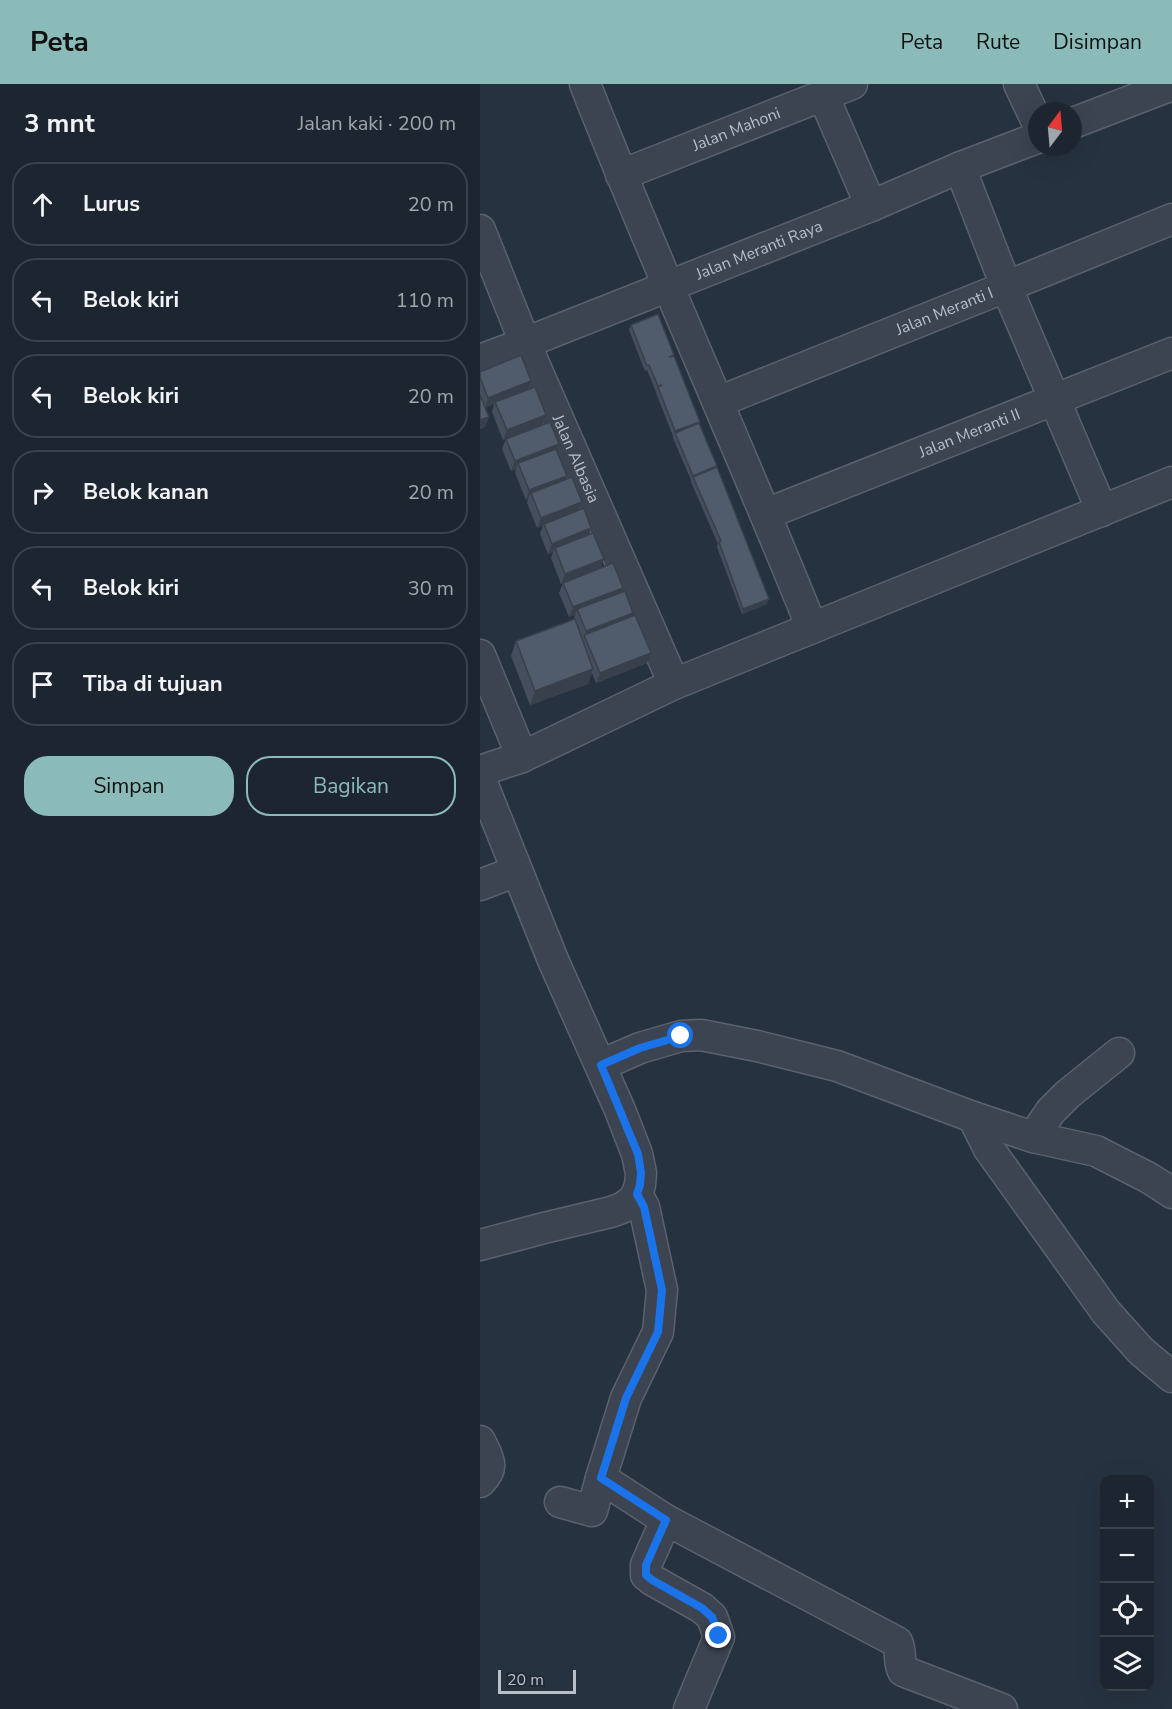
<!DOCTYPE html>
<html lang="id">
<meta charset="utf-8">
<style>
:root{--surface:#1d2630;--page:#252e38;--text:#f1f3f6;--muted:#a0a5ab;--line:#3b434c;--accent:#8bbbb9}
body{margin:0;font-family:"Nunito Sans",sans-serif;background:var(--page);color:var(--text)}
.controls{position:absolute;right:18px;bottom:18px;display:grid;overflow:hidden;border-radius:12px;box-shadow:0 6px 24px #0002}
.controls button{width:54px;height:54px;display:grid;place-items:center;padding:0;border:0;border-bottom:2px solid var(--line);background:var(--surface);color:var(--text);font:30px sans-serif}
.compass{position:absolute;left:548px;top:18px;width:54px;height:54px;border-radius:50%;background:var(--surface);box-shadow:0 6px 24px #0002;rotate:16deg}
.scale{position:absolute;left:18px;bottom:15px;width:78px;box-sizing:border-box;padding-left:6px;border:3px solid #b8bfcb;border-top:0;font-size:16px;line-height:21px;white-space:nowrap;color:#b8bfcb;-webkit-text-stroke:4px #202936;paint-order:stroke}
.stop{position:absolute;width:18px;height:18px;margin:-14px;border:4px solid #1a73e8;border-radius:50%;background:#fff}
.stop.end{background:#1a73e8;border-color:#fff;box-shadow:0 2px 6px #0008}
.list{margin:0;padding:0;list-style:none}
h2{display:flex;justify-content:space-between;align-items:center;height:78px;margin:0;padding:0 24px;font-size:26px}
h2 small{font-size:20px;font-weight:400;color:var(--muted)}
.list li{display:grid;grid-template-columns:39px 1fr auto;gap:18px;align-items:center;box-sizing:border-box;height:84px;margin:0 12px 12px;padding:0 12px;border:2px solid var(--line);border-radius:24px}
.list b{display:block;font-size:22px;white-space:nowrap}
.list em{font-size:20px;font-style:normal;color:var(--muted)}
.actions{display:flex;gap:12px;padding:18px 24px}
.actions a{flex:1;padding:14px 0;border:2px solid var(--accent);border-radius:24px;text-align:center;font-size:21px;color:var(--accent)}
.actions .main{background:var(--accent);color:#111}
.icon{flex:none;width:33px;height:33px;fill:none;stroke:currentColor;stroke-width:2;stroke-linecap:round;stroke-linejoin:round}
.map{position:relative;flex:none;width:692px;height:1625px;overflow:hidden}
header{display:flex;align-items:center;gap:36px;box-sizing:border-box;height:84px;padding:0 30px;background:var(--accent);color:#111}
header strong{font-size:28px}
nav{display:flex;gap:33px;margin-inline-start:auto;font-size:21px}
main{display:flex}
aside{flex:1;background:var(--surface)}
.map>svg:first-child{display:block}
</style>
<header>
<strong>Peta</strong>
<nav><a>Peta</a><a>Rute</a><a>Disimpan</a></nav>
</header>
<main>
<aside>
<h2>3 mnt<small>Jalan kaki · 200 m</small></h2>
<ul class="list">
<li><svg class="icon" aria-label="ahead" viewBox="0 0 24 24"><path d="M12 20V5M6 11l6-6 6 6"/></svg><div><b>Lurus</b></div><em>20 m</em></li>
<li><svg class="icon" aria-label="left" viewBox="0 0 24 24"><path d="M17 20v-9H6M10 6l-5 5 5 5"/></svg><div><b>Belok kiri</b></div><em>110 m</em></li>
<li><svg class="icon" aria-label="left" viewBox="0 0 24 24"><path d="M17 20v-9H6M10 6l-5 5 5 5"/></svg><div><b>Belok kiri</b></div><em>20 m</em></li>
<li><svg class="icon" aria-label="right" viewBox="0 0 24 24"><path d="M7 20v-9h11M14 6l5 5-5 5"/></svg><div><b>Belok kanan</b></div><em>20 m</em></li>
<li><svg class="icon" aria-label="left" viewBox="0 0 24 24"><path d="M17 20v-9H6M10 6l-5 5 5 5"/></svg><div><b>Belok kiri</b></div><em>30 m</em></li>
<li><svg class="icon" aria-label="arrive" viewBox="0 0 24 24"><path d="M6 21V4h12l-3 4 3 4H6"/></svg><div><b>Tiba di tujuan</b></div></li>
</ul>
<div class="actions"><a class="main">Simpan</a><a>Bagikan</a></div>
</aside>
<div class="map">
<svg width="692" height="1625" viewBox="0 0 692 1625">
<rect width="100%" height="100%" fill="#273240"/>
<g fill="none" stroke-linecap="round" stroke-linejoin="round">
<!-- minor casing -->
<g stroke="#59626e" stroke-width="33">
<g id="minor">
<path d="M105 0C177 183 259 362 332 544L692 398"/>
<polyline points="539,0 557,38"/>
<polyline points="343,11 391,122"/>
<polyline points="593,39 692,1"/>
<polyline points="481,83 486,99 526,202 622,427"/>
<path id="s1" d="M141 91 372 0"/>
<path id="s2" d="M0 146 45 259 194 600"/>
<path id="s3" d="M0 276 45 259 391 122 481 83 557 54"/>
<path id="s4" d="M238 318 513 208 692 135"/>
<path id="s5" d="M286 430 692 269"/>
<polyline points="0,571 42,673"/>
<polyline points="0,687 42,673 194,600 332,544"/>
<polyline points="0,694 73,876 140,1026 157,1070 161,1089 160,1101 157,1110 152,1117 142,1124 131,1128 64,1144 0,1161"/>
<polyline points="0,801 37,787"/>
<polyline points="121,981 160,964 201,952 221,951 277,962 357,982 493,1033 553,1053 616,1067 669,1094 692,1109"/>
<polyline points="493,1033 509,1065 626,1228 661,1267 692,1293"/>
<polyline points="553,1053 571,1027 588,1010 639,969"/>
<path d="M157 1110 164 1123 182 1206 178 1248 146 1314 121 1394 186 1436 417 1558C422 1568 418 1578 423 1587L522 1625"/>
<path d="M0 1357C8 1374 16 1383 0 1398"/>
<polyline points="80,1418 112,1427 121,1394"/>
<polyline points="186,1436 166,1481 166,1491 172,1496 222,1524 232,1533 239,1553 209,1625"/>
</g>
</g>
<!-- minor -->
<use href="#minor" stroke="#3b4450" stroke-width="30"/>
</g>
<!-- wall -->
<g fill="#454e5c">
<polygon points="151,241 193,273 287,520 262,530 237,463 238,460 211,398 211,396 193,354 193,352 176,309 177,307 176,308 167,286 165,287 149,246"/>
<polygon points="0,288 48,305 66,331 62,341 23,356 12,328 14,320 5,324 9,333 5,343 0,345"/>
<polygon points="26,355 77,366 85,396 102,418 98,426 111,444 109,451 120,484 141,508 152,532 167,579 116,599 112,589 108,600 50,621 31,572 36,557 94,536 95,531 89,533 79,509 83,499 81,500 71,474 73,468 68,470 60,450 63,441 57,444 47,419 48,415 46,416 35,389 36,385 31,387 22,365"/>
</g>
<!-- shaded-wall -->
<g fill="#38404b">
<polygon points="51,297 47,307 15,318 14,320 5,324 8,314"/>
<polygon points="66,331 62,341 23,356 27,346"/>
<polygon points="9,333 5,343 0,345 0,336"/>
<polygon points="220,338 218,343 195,349 195,347"/>
<polygon points="79,360 75,370 38,379 36,385 31,387 35,377"/>
<polygon points="87,392 83,402 51,409 48,415 46,416 49,406"/>
<polygon points="102,418 98,428 64,440 63,441 57,444 61,434"/>
<polygon points="111,444 108,454 75,464 73,468 68,470 72,460"/>
<polygon points="124,475 120,485 81,500 85,490"/>
<polygon points="143,504 139,514 97,525 95,531 89,533 93,523"/>
<polygon points="289,515 287,520 262,530 263,525"/>
<polygon points="153,529 150,539 105,551 106,547"/>
<polygon points="171,569 167,579 116,599 120,589"/>
<polygon points="113,585 108,600 50,621 55,607"/>
</g>
<!-- building -->
<g fill="#505b6b" stroke="#38404b" stroke-width="1.5">
<polygon points="178,230 194,271 189,273 194,272 220,338 195,347 178,303 182,301 178,302 169,281 167,282 151,241"/>
<polygon points="41,271 51,297 8,314 0,293 0,288"/>
<polygon points="55,303 66,331 27,346 15,318"/>
<polygon points="0,311 9,333 0,336"/>
<polygon points="70,338 79,360 35,377 26,355"/>
<polygon points="219,339 237,382 213,392 195,349"/>
<polygon points="76,365 87,392 49,406 38,379"/>
<polygon points="237,383 289,515 263,525 239,458 241,457 213,393"/>
<polygon points="92,393 102,418 61,434 51,409"/>
<polygon points="104,424 111,444 72,460 64,440"/>
<polygon points="113,449 124,475 85,490 75,464"/>
<polygon points="133,479 143,504 93,523 83,499"/>
<polygon points="145,507 153,529 106,547 97,525"/>
<polygon points="155,531 171,569 120,589 104,551"/>
<polygon points="95,535 113,585 55,607 36,557"/>
</g>
<g fill="none" stroke-linecap="round" stroke-linejoin="round">
<!-- route -->
<polyline stroke="#1a73e8" stroke-width="8" points="201,952 160,964 121,981 158,1070 161,1089 160,1101 157,1110 164,1123 182,1206 178,1248 146,1314 121,1394 186,1436 166,1481 166,1491 172,1496 222,1524 232,1533 239,1552"/>
</g>
<g text-anchor="middle" dominant-baseline="central" stroke-width="4.5" stroke-linejoin="round" paint-order="stroke">
<!-- street labels -->
<g font-size="16" fill="#b8bfcb" stroke="#202936">
<text stroke="none"><textPath href="#s1" startOffset="124">Jalan Mahoni</textPath></text>
<text stroke="none"><textPath href="#s3" startOffset="300">Jalan Meranti Raya</textPath></text>
<text stroke="none"><textPath href="#s4" startOffset="244">Jalan Meranti I</textPath></text>
<text stroke="none"><textPath href="#s5" startOffset="219">Jalan Meranti II</textPath></text>
<text stroke="none"><textPath href="#s2" startOffset="248">Jalan Albasia</textPath></text>
</g>
</g>
</svg>
<div class="controls">
<button>+</button>
<button>−</button>
<button><svg class="icon" aria-label="locate" viewBox="0 0 24 24"><circle cx="12" cy="12" r="6"/><path d="M12 2v4M12 18v4M2 12h4M18 12h4"/></svg></button>
<button><svg class="icon" aria-label="layers" viewBox="0 0 24 24"><path d="M12 4l9 5-9 5-9-5zM3 14l9 5 9-5"/></svg></button>
</div>
<svg class="compass" viewBox="-18 -18 36 36"><path d="M0-13l5 13h-10z" fill="#e53935"/><path d="M0 13l5-13h-10z" fill="#a0a5ab"/></svg>
<div class="scale">20 m</div>
<div class="stop" style="left:201px;top:952px"></div>
<div class="stop end" style="left:239px;top:1552px"></div>
</div>
</main>
